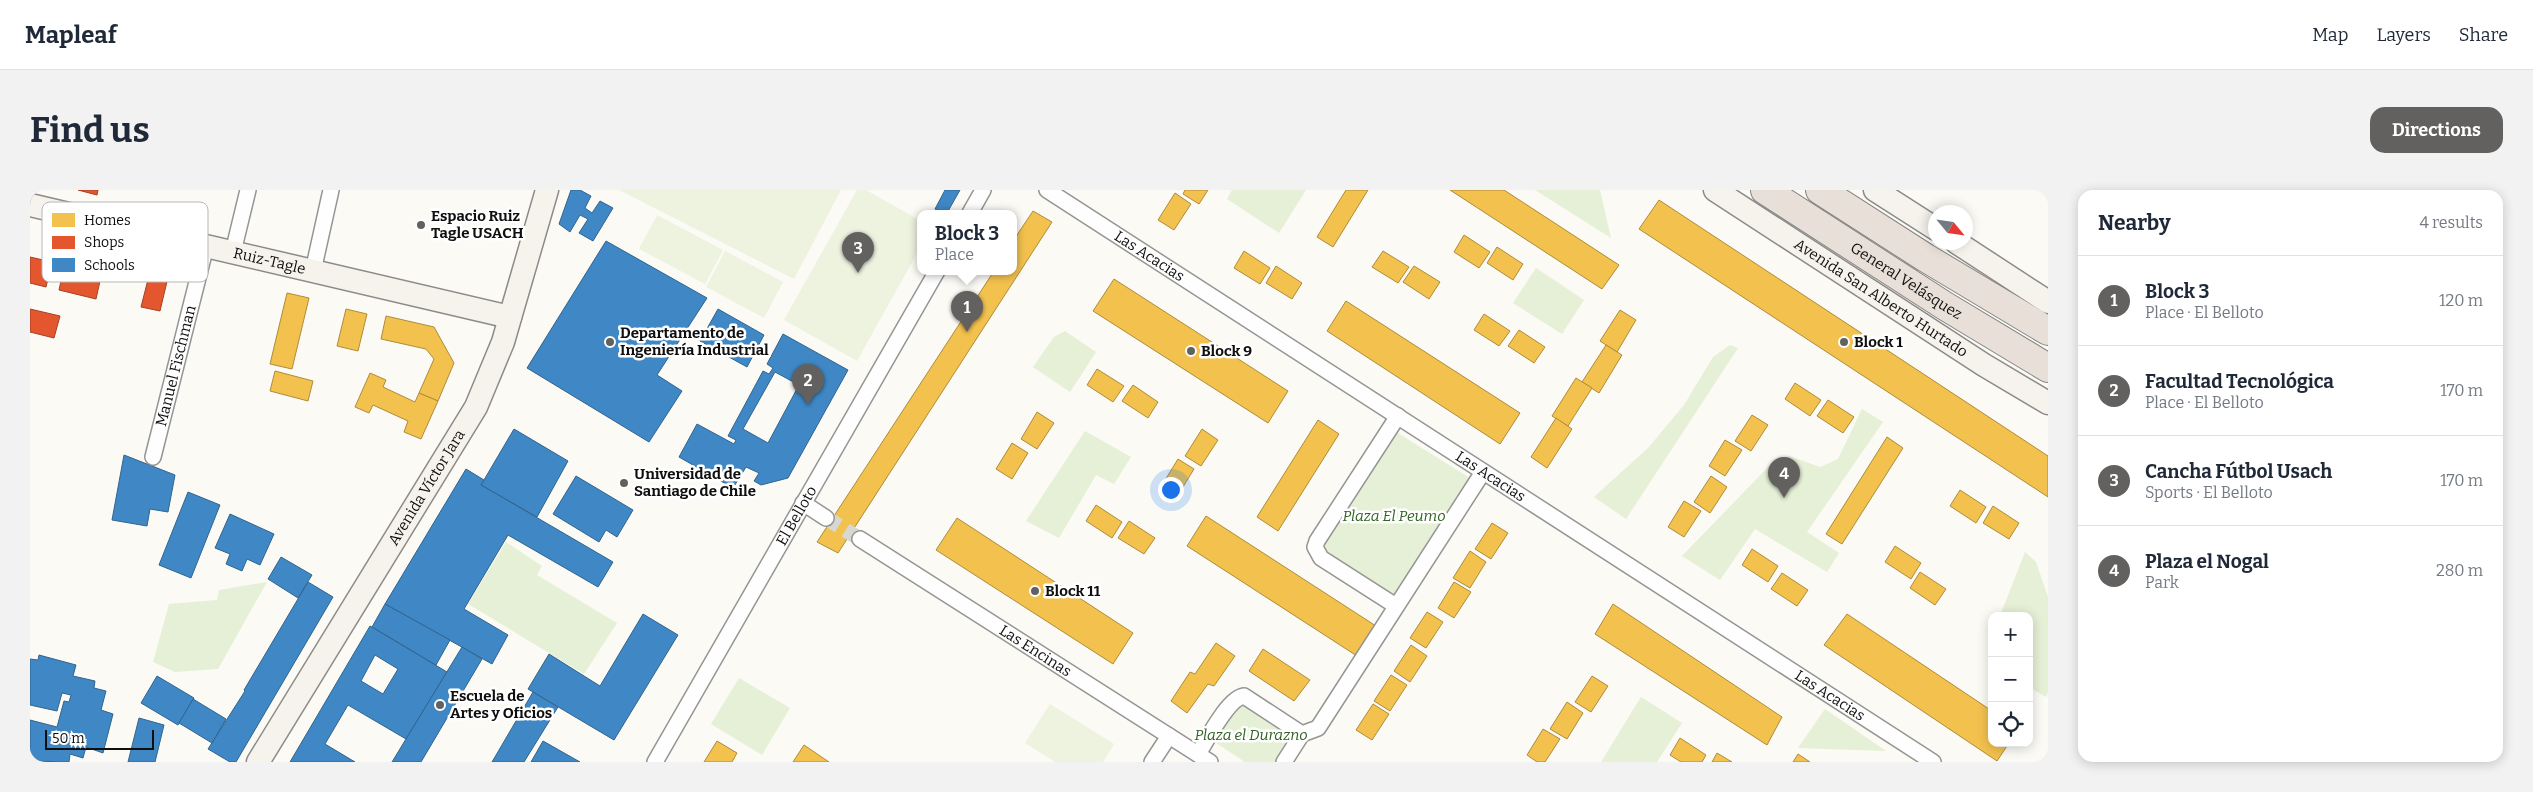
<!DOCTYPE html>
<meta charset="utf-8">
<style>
:root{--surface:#fff;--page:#f2f2f3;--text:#1f2937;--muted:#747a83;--line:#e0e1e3;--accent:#626160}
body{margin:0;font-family:Bitter,serif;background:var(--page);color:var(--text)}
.controls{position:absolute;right:15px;bottom:15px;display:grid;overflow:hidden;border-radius:10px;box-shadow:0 2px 12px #0003}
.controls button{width:45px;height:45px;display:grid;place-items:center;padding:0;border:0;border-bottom:1px solid var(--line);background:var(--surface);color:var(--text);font:25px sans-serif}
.compass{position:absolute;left:1898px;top:15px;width:45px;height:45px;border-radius:50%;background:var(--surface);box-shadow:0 2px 12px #0003;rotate:119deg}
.scale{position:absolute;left:15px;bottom:12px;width:109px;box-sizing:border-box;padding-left:5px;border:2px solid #0f0f0f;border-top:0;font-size:14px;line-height:18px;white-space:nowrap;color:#0f0f0f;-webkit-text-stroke:4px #fff;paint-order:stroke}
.you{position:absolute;left:1140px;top:299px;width:18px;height:18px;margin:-12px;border:4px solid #fff;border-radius:50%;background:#1a73e8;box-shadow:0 0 0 8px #1a73e833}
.badge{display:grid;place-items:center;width:32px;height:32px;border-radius:50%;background:var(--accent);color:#fff;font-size:16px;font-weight:700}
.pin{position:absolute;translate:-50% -41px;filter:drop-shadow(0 1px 2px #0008)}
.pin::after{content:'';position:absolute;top:26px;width:18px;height:15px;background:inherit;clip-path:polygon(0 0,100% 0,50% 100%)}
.popup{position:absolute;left:887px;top:20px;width:100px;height:65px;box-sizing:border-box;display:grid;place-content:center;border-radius:10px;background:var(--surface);filter:drop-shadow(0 1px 4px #0005);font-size:16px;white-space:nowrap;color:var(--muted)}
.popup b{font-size:19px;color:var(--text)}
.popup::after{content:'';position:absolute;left:50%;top:100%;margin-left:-10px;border:10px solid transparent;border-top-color:var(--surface)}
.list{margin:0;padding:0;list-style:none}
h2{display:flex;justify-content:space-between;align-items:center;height:65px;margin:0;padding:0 20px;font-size:21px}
h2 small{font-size:16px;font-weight:400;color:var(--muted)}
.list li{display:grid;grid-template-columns:32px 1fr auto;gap:15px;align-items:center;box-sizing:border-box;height:90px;padding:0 20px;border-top:1px solid var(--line)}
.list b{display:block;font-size:19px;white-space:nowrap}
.list p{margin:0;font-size:16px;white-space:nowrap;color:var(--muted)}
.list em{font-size:16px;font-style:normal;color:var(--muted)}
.icon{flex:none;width:28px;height:28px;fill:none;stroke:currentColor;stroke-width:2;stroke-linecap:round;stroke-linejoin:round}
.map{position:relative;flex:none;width:2018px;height:572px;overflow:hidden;border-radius:15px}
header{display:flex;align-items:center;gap:30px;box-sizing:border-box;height:70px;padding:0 25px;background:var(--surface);border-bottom:1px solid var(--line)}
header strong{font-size:24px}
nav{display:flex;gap:28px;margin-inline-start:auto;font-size:18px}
.intro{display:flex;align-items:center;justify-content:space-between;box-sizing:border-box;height:120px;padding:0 30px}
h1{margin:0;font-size:35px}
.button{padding:12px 22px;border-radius:15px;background:var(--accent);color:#fff;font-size:18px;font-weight:700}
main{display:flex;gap:30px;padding:0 30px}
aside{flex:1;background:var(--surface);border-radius:15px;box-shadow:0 2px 12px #0003}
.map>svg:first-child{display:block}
</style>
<header>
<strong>Mapleaf</strong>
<nav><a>Map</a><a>Layers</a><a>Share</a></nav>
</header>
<div class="intro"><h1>Find us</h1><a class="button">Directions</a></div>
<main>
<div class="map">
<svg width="2018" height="572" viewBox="0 0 2018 572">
<rect width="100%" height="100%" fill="#fbfaf5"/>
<!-- green -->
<g fill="#e5f0d6">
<polygon points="1202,0 1276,0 1249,43 1197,9"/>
<polygon points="1505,0 1570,0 1581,48"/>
<polygon points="1506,78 1554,110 1532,144 1483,113"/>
<polygon points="1035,141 1066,162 1040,202 1003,177 1024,147"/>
<polygon points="1700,155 1708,158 1596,329 1564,307 1618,258 1654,215 1683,167"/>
<polygon points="1832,219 1853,232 1777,342 1809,363 1797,382 1725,339 1690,390 1652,366 1743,272 1759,266 1790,277 1808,269"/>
<polygon points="1363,240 1443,290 1368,406 1359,407 1294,365 1290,354"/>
<polygon points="1055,241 1101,267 1084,294 1066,285 1029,348 996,331"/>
<polygon points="476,352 512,376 507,385 587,433 554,484 438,414"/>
<polygon points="1995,362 2006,372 2018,407 2018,503 2016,507 1999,497 1999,426 1970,426"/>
<polygon points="237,392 188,479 145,482 123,472 139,414 187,410 189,400"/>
<polygon points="709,488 760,518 732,565 681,534"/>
<polygon points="1611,507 1652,533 1627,572 1571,572"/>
<polygon points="1214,510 1266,544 1250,572 1215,572 1183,551 1205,516"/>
<polygon points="1795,519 1856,561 1768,558"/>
</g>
<!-- pitch -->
<g fill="#eef3e0">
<polygon points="589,0 811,0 764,89"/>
<polygon points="827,0 836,0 891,31 891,56 827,171 754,130"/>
<polygon points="627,25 693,60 675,94 609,59"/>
<polygon points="695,61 753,92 734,128 676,97"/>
<polygon points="1020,514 1084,554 1073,572 1025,572 995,553"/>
</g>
<!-- homes -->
<g fill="#f2c14e" stroke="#ae8c3b">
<polygon points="1155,0 1178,0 1169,14 1153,4"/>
<polygon points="1316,0 1338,0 1303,57 1287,47"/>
<polygon points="1420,0 1474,0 1589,75 1572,99"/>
<polygon points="1145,3 1161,14 1144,40 1128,30"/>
<polygon points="1629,10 2018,266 2018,307 1609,39"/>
<polygon points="1003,21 1022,32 808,363 787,352 964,81 983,81 983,51"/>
<polygon points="1434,45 1460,62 1449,78 1424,62"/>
<polygon points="1467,57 1493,74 1483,90 1457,73"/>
<polygon points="1214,61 1240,78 1230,94 1204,78"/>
<polygon points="1353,61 1379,77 1368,93 1342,77"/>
<polygon points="1246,76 1272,93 1262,109 1236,93"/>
<polygon points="1384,76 1410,92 1399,109 1373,92"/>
<polygon points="1084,89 1258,201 1238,233 1063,121"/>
<polygon points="257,103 279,108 262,179 240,174"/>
<polygon points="1316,111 1490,223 1470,254 1297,141"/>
<polygon points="316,119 337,124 328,161 307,156"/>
<polygon points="1590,120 1606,130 1587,162 1570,151"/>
<polygon points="1454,124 1480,141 1469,156 1444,140"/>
<polygon points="356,126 404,137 424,173 408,211 389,203 404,169 396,159 351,149"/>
<polygon points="1489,140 1515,157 1504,173 1478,156"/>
<polygon points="1576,155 1592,165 1569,203 1552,192"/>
<polygon points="1067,179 1094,196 1083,212 1057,195"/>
<polygon points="245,181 283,191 278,211 240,201"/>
<polygon points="340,183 356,190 353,197 385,212 389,203 408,211 391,249 374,242 378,231 343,215 339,223 325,217"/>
<polygon points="1546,188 1562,198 1538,236 1522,226"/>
<polygon points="1765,193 1791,210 1780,226 1755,209"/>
<polygon points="1103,195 1128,212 1118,228 1092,211"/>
<polygon points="1798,210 1824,227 1813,243 1787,226"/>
<polygon points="1007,222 1024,233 1007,259 991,249"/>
<polygon points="1722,225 1738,235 1721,261 1705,251"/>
<polygon points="1526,228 1542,239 1517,278 1501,267"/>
<polygon points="1288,230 1309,244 1248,341 1227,327"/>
<polygon points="1172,239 1188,250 1171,276 1155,266"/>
<polygon points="1857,247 1873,258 1812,354 1796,344"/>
<polygon points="1695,250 1712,260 1695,286 1679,276"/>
<polygon points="982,253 998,263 982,289 966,279"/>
<polygon points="1148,269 1164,279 1148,305 1132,295"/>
<polygon points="1681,286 1697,297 1680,323 1664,312"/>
<polygon points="1930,300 1956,317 1946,333 1920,316"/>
<polygon points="1654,311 1671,321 1654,347 1638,337"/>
<polygon points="1066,315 1092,332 1082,348 1056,331"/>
<polygon points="1963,316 1989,333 1979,349 1953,333"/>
<polygon points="1176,326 1346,436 1327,466 1157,356"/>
<polygon points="927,328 1103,443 1083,474 906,360"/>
<polygon points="1099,331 1125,348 1114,364 1088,348"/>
<polygon points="1462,333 1478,343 1461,369 1445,359"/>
<polygon points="1865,356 1891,373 1881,389 1855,372"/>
<polygon points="1722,359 1748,376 1738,392 1712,375"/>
<polygon points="1440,361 1456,372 1440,398 1423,388"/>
<polygon points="1890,382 1916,399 1905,415 1880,398"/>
<polygon points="1752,383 1778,400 1767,416 1741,399"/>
<polygon points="1424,392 1441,402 1424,428 1408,418"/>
<polygon points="1583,414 1752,527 1737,555 1565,444"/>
<polygon points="1397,422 1413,432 1396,458 1380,448"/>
<polygon points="1817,424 1962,521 1962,553 1979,553 1967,571 1794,455"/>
<polygon points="1186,453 1205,466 1184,496 1178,494 1157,523 1141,511 1160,482 1165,484"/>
<polygon points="1381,455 1397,466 1380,492 1364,481"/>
<polygon points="1233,459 1280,490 1264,511 1219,481"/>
<polygon points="1361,485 1377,495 1360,521 1344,511"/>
<polygon points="1562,486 1578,496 1561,522 1545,512"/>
<polygon points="1537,512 1553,523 1537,549 1520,539"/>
<polygon points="1343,514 1359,524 1342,550 1326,540"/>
<polygon points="1513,539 1530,549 1515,572 1507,572 1497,565"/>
<polygon points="1650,548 1676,565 1672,572 1651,572 1640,565"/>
<polygon points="687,551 707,563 702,572 674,572"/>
<polygon points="774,555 799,572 763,572"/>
<polygon points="1687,563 1702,572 1682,572"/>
<polygon points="1768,564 1780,572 1763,572"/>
</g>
<!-- shops -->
<g fill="#e4572e" stroke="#a44125">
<polygon points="48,0 68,0 67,5"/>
<polygon points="126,58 144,62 130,121 111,117"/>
<polygon points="0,67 22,72 16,97 0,93"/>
<polygon points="35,73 72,82 66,109 29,100"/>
<polygon points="0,119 30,126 24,148 0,142"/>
</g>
<!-- schools -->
<g fill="#3f88c5" stroke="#31648e" fill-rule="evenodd">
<polygon points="541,0 550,0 561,6 555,18 562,23 570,11 583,18 563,51 549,43 558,29 550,25 540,42 529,34"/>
<polygon points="915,0 930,0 917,23 913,23 905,19"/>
<polygon points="576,51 677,108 627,185 652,201 619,252 497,178"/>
<polygon points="688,119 734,145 717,177 670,151"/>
<path d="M753 144 818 180 758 288 731 295 724 291 729 283 716 277 703 298 649 267 667 234 704 254 706 250 698 246 733 181 739 184 743 178 737 174ZM745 182 769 195 738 253 713 239Z"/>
<polygon points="484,239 538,271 507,327 451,295"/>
<polygon points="94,265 145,285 138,322 120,319 117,336 82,330"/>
<polygon points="436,279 454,290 451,295 583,372 568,397 478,345 434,419 478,445 462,474 355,414"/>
<polygon points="546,286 603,320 587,347 576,340 569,352 523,324"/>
<polygon points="158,302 190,315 161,388 129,375"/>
<polygon points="200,324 244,344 230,375 217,369 212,381 196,374 200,364 185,358"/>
<polygon points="251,367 282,385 268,408 238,389"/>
<polygon points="278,392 303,407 206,572 200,572 178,559 215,501 214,500"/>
<polygon points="355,414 420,450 406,475 342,437"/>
<polygon points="613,424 648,445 584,550 498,499 519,464 570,496"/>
<path d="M340 436 417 482 376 549 318 515 295 554 325 572H260ZM345 465 368 479 353 504 331 491Z"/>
<polygon points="432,457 452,469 391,572 362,572"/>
<polygon points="9,465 46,475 43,486 65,491 64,498 76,501 71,520 83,524 73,563 56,557 53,568 40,564 39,572 0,571 0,530 27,537 34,511 39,512 41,505 32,503 27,521 0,515 0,469 8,470"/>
<polygon points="127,486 164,508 148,535 111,513"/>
<polygon points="503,502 528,517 494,572 462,572"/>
<polygon points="163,509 196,529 182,553 149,533"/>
<polygon points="109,528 134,535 125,572 98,572"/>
<polygon points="513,551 550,572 501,572"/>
</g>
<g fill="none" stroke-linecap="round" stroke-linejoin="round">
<!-- street-tunnel -->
<polyline stroke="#d8d7d2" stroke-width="15" stroke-dasharray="15 8" stroke-linecap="butt" points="796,328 830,349"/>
<!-- street casing -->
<g stroke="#959593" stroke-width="18">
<g id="street">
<path id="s1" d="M1017 0 1903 572"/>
<polyline points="940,23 953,0"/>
<polyline points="203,62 218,0"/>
<polyline points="283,81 301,0"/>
<path id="s2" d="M123 267 176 56"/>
<polyline points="773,313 796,328"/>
<path id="s3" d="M830 349 1180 572"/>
<polyline points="1366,416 1291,368 1285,357 1287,351 1368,226"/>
<path d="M1168 564C1177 550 1198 508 1214 506L1272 544"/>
<path id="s4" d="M625 572 907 81"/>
<polyline points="1122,572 1139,546"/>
<polyline points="1254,572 1272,544 1288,538 1453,282"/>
</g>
</g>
<!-- secondary casing -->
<g stroke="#8c8b89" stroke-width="25">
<g id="secondary">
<path id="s5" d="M1685 0 1954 175 2018 213"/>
<polyline points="1845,0 1906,39"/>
<path id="s6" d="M0 15 480 127"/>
<polyline points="1926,52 2018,112"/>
<path id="s7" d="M228 572 446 217 473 152 517 0"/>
</g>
</g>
<!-- highway casing -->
<g stroke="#838280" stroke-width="30">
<g id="highway">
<path id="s8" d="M1735 0 1915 116 2018 178"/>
<polyline points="1790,0 1896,68 2018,141"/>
</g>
</g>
<!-- street -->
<use href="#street" stroke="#fefefe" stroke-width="15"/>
<!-- secondary -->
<use href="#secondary" stroke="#f5f3eb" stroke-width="22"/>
<!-- highway -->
<use href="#highway" stroke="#e8e0d8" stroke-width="28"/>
</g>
<!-- markers -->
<g fill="#626160" stroke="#fff" stroke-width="2">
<circle cx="391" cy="35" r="5"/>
<circle cx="580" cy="152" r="5"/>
<circle cx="1814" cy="152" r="5"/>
<circle cx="1161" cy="161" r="5"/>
<circle cx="594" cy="293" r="5"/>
<circle cx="1005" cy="401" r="5"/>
<circle cx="410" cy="515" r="5"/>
</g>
<g text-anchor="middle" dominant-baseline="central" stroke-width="5" stroke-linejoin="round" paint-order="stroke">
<!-- poi labels -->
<g font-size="15" font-weight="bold" fill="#0f0f0f" stroke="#fff" text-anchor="start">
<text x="401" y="26">Espacio Ruiz<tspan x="401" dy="17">Tagle USACH</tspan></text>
<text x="590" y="143">Departamento de<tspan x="590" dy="17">Ingeniería Industrial</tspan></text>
<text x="1824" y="152">Block 1</text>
<text x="1171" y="161">Block 9</text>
<text x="604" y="284">Universidad de<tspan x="604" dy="17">Santiago de Chile</tspan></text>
<text x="1015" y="401">Block 11</text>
<text x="420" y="506">Escuela de<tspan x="420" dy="17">Artes y Oficios</tspan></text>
</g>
<!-- street labels -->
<g font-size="15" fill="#0f0f0f" stroke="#fff">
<text stroke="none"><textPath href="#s1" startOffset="122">Las Acacias</textPath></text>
<text stroke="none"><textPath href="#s6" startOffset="246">Ruiz-Tagle</textPath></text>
<text stroke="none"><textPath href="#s8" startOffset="168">General Velásquez</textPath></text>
<text stroke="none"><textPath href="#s5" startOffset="198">Avenida San Alberto Hurtado</textPath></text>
<text stroke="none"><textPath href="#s2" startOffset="94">Manuel Fischman</textPath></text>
<text stroke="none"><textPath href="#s1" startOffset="528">Las Acacias</textPath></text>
<text stroke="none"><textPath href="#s7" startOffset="322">Avenida Víctor Jara</textPath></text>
<text stroke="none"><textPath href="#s4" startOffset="284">El Belloto</textPath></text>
<text stroke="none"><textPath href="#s3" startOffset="208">Las Encinas</textPath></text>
<text stroke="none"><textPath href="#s1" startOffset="932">Las Acacias</textPath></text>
</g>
<!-- park labels -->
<g font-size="15" font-style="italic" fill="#316223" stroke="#fff">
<text x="1364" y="326">Plaza El Peumo</text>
<text x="1221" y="545">Plaza el Durazno</text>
</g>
</g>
<!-- legend -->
<rect x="12" y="12" width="166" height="80" rx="8" fill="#fff" stroke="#b7b7b7" stroke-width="1"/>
<rect x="22" y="23" width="23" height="14" fill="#f2c14e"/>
<rect x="22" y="46" width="23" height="13" fill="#e4572e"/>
<rect x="22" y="68" width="23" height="14" fill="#3f88c5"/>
<g font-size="14" fill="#0f0f0f">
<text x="54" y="35">Homes</text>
<text x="54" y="57">Shops</text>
<text x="54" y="80">Schools</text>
</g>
</svg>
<div class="controls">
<button>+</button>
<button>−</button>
<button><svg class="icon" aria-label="locate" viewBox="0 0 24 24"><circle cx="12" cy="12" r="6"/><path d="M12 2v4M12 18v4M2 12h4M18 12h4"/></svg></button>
</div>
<svg class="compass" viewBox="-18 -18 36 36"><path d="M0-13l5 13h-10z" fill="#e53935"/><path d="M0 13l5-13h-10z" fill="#747a83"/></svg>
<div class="scale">50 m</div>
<div class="you"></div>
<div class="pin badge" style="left:937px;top:142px">1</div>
<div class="popup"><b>Block 3</b>Place</div>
<div class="pin badge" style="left:778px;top:215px">2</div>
<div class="pin badge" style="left:828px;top:83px">3</div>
<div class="pin badge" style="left:1754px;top:308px">4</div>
</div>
<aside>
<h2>Nearby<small>4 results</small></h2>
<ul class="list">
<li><span class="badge">1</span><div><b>Block 3</b><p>Place · El Belloto</p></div><em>120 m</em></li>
<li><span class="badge">2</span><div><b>Facultad Tecnológica</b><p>Place · El Belloto</p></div><em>170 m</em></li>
<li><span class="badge">3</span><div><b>Cancha Fútbol Usach</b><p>Sports · El Belloto</p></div><em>170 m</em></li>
<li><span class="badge">4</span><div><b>Plaza el Nogal</b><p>Park</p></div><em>280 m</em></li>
</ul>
</aside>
</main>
